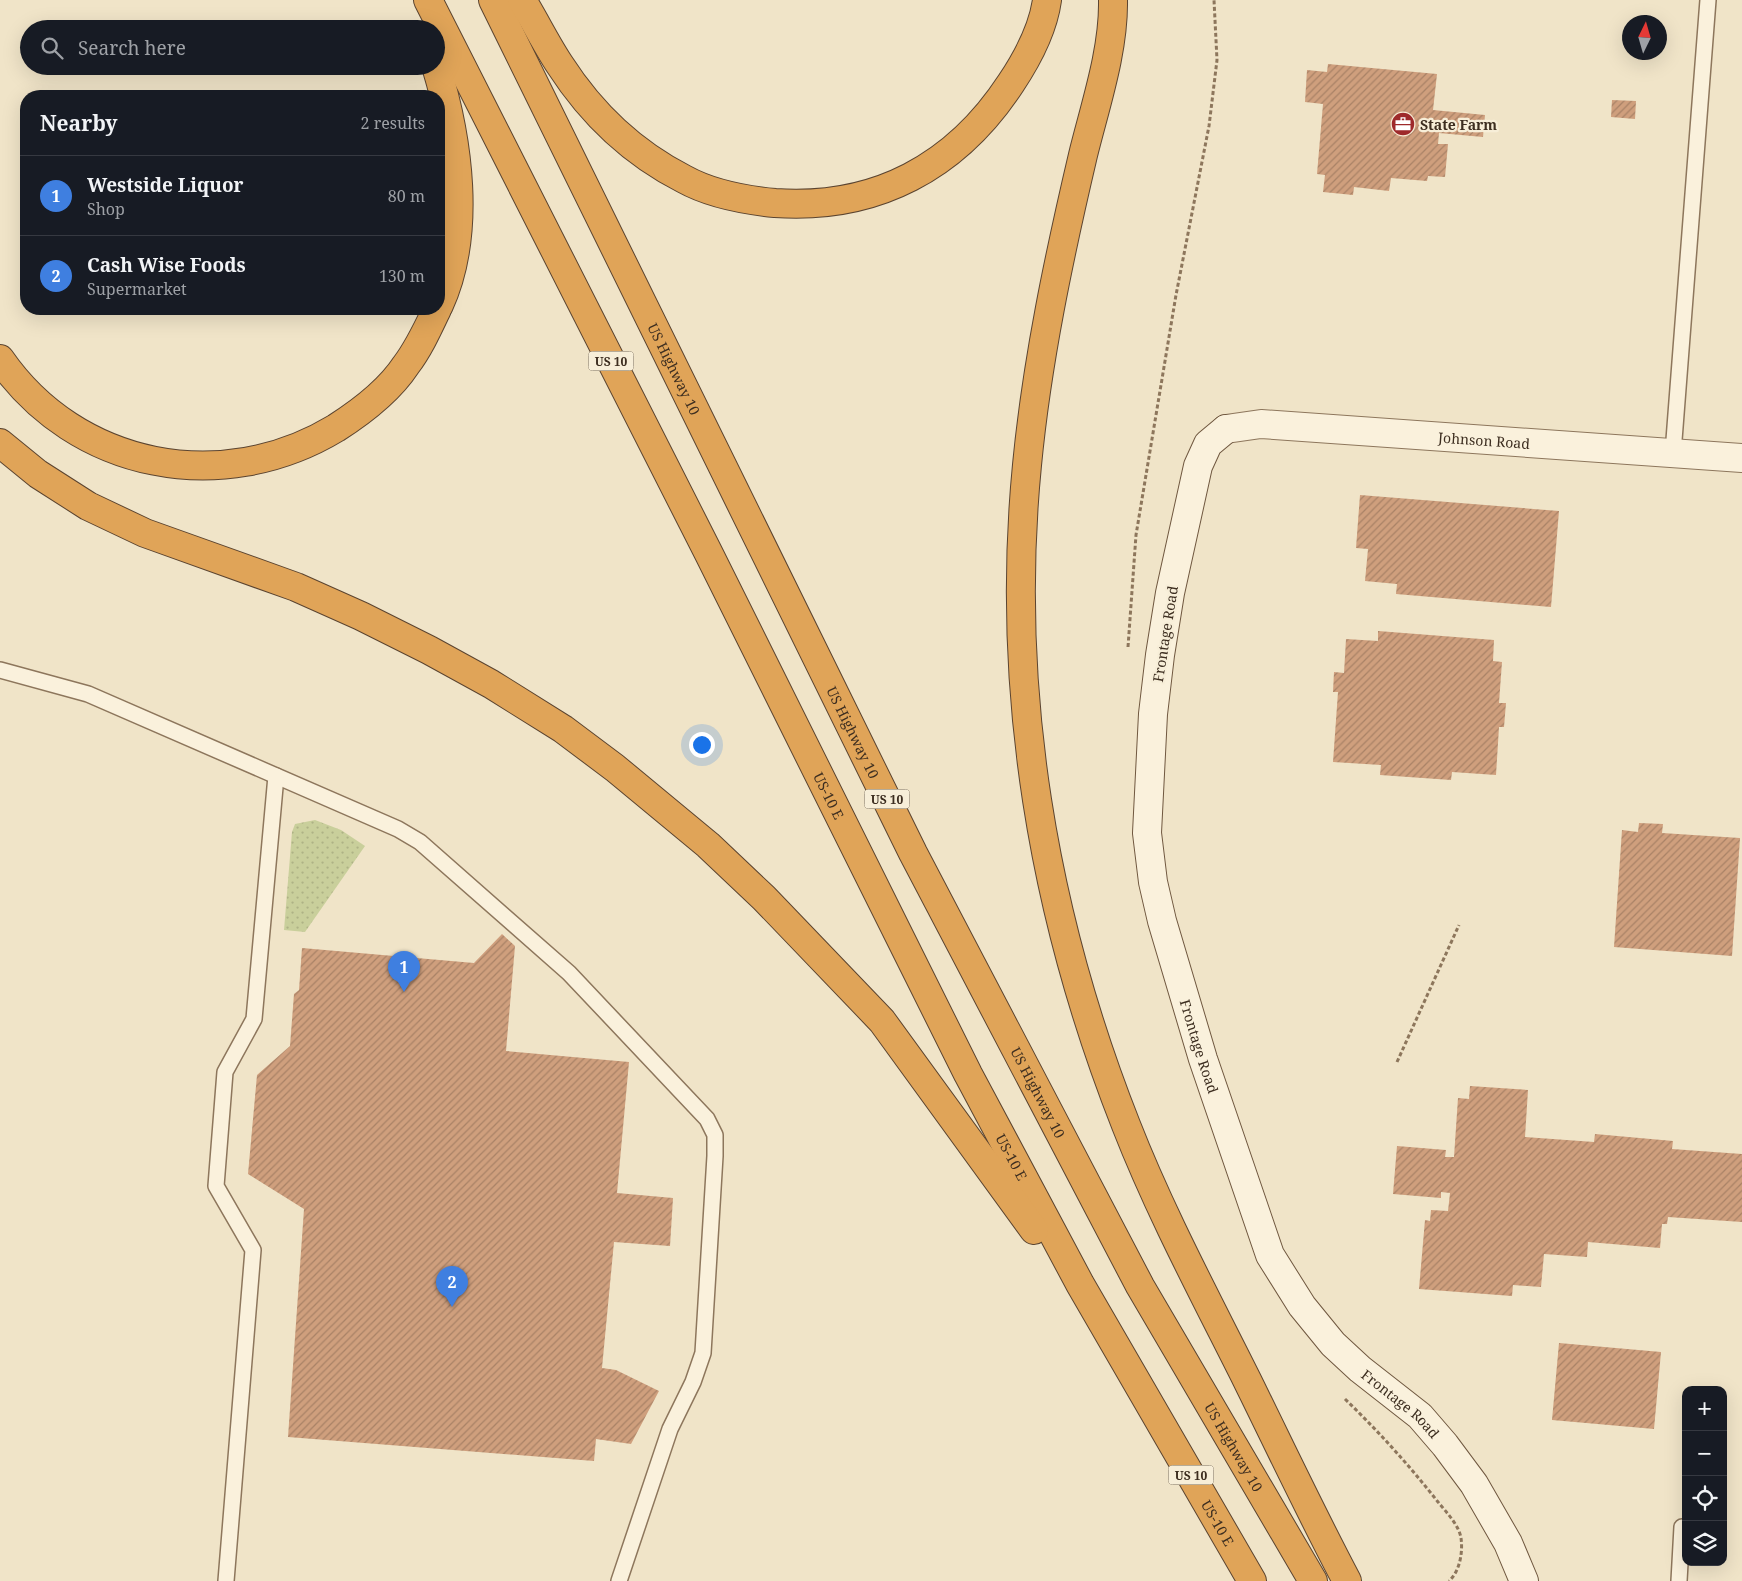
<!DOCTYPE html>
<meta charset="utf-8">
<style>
:root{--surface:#171b24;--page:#242831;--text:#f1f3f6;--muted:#9ea1a6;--line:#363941;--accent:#cc999b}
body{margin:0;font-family:"Noto Serif",serif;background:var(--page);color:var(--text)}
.controls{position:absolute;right:15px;bottom:15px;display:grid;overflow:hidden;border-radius:10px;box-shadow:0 5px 20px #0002}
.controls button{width:45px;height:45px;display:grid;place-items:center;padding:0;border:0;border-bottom:1px solid var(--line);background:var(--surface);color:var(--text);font:25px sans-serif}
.compass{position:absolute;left:1622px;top:15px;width:45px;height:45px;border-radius:50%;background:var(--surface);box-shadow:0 5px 20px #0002;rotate:5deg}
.you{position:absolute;left:701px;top:744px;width:18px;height:18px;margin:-12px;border:4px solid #fff;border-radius:50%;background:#1a73e8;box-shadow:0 0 0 8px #1a73e833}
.badge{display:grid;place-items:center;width:32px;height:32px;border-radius:50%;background:var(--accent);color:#fff;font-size:16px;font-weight:700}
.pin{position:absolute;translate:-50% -41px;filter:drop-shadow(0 1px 2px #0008)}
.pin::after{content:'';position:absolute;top:26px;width:18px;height:15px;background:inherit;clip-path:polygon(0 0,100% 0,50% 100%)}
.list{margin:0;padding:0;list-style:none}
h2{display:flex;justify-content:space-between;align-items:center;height:65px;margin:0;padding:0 20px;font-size:21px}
h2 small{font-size:16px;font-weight:400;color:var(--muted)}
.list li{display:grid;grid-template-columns:32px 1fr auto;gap:15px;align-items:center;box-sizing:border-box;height:80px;padding:0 20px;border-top:1px solid var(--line)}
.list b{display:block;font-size:19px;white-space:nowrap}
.list p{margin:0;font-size:16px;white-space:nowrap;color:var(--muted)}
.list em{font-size:16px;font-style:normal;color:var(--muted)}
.icon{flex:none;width:28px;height:28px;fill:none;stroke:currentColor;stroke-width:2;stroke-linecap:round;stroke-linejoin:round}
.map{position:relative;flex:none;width:1742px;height:1581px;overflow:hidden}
.search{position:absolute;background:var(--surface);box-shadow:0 5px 20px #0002;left:20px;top:20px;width:425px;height:55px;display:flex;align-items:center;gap:12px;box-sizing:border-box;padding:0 18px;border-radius:28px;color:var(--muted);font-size:19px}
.panel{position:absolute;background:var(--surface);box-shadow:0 5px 20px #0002;left:20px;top:90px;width:425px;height:225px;border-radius:20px}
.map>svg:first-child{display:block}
</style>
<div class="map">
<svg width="1742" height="1581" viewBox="0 0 1742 1581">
<defs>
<pattern id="grass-dots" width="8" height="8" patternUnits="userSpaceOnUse" patternTransform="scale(1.25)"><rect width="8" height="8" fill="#c9cf9b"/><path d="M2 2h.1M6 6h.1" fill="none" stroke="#aeb285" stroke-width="1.8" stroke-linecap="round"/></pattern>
<pattern id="building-hatch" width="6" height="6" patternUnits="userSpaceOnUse" patternTransform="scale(1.25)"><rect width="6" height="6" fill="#cf9f7d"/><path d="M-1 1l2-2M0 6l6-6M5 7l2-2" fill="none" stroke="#a98266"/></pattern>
</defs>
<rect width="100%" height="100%" fill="#f0e4c8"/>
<!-- grass -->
<polygon fill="url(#grass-dots)" points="315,820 341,830 365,846 305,932 284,930 292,832 295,824"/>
<!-- building -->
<g fill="url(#building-hatch)">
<polygon points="1328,64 1437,74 1433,110 1485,115 1483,137 1439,133 1438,144 1448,144 1445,177 1428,176 1427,181 1391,178 1389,191 1354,187 1353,195 1323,192 1325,175 1317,174 1323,104 1305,102 1307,70 1327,72"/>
<polygon points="1612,100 1636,101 1635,119 1611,117"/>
<polygon points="1360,495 1559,511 1551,607 1396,594 1397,584 1365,581 1368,549 1356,548"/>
<polygon points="1378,631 1494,640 1493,661 1502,662 1499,703 1506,703 1504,727 1499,727 1496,775 1452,772 1451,780 1380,775 1381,765 1333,762 1338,692 1333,692 1334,672 1344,673 1346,639 1378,641"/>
<polygon points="1639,823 1663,824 1662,833 1740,838 1732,956 1614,947 1622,830 1638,832"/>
<polygon points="502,934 515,946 506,1051 629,1062 617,1193 673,1198 670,1246 614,1242 602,1368 616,1370 659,1391 631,1444 596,1439 594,1461 288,1437 304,1209 248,1174 257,1075 290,1046 294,994 299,990 302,948 474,963"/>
<polygon points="1470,1086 1528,1090 1525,1137 1594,1142 1595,1134 1673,1141 1672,1149 1742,1154 1742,1222 1668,1217 1667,1224 1662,1224 1660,1248 1588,1242 1587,1257 1544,1254 1541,1287 1513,1285 1512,1296 1419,1289 1425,1220 1430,1221 1431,1210 1448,1211 1450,1193 1441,1192 1441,1198 1393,1194 1397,1146 1446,1150 1445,1157 1454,1157 1458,1098 1469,1099"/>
<polygon points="1559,1343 1661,1352 1654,1429 1552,1420"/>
</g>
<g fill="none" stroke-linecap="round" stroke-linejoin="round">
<!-- lane casing -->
<g stroke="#8d765c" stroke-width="18">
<g id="lane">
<polyline points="1673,453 1708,0"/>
<polyline points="0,670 88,694 398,829 420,842 569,973 707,1119 715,1135 715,1156 703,1353 693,1382 670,1429 619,1581"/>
<polyline points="226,1581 253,1250 216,1186 225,1072 254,1019 276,776"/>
<polyline points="1679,1581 1682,1527"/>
</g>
</g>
<!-- street casing -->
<g stroke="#8d765c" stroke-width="30">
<g id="street">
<path id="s1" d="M1226 429 1261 424 1742 458"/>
</g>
</g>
<!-- secondary casing -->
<g stroke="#6f573f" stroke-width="30">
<g id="secondary">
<path id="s2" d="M1226 429 1208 444 1198 466 1170 593 1160 655 1153 714 1147 833 1153 882 1162 921 1203 1059 1270 1255 1302 1306 1333 1344 1360 1369 1420 1416 1445 1445 1474 1484 1508 1543 1524 1581"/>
</g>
</g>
<!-- highway casing -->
<g stroke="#5b4430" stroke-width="30">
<g id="highway">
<path id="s3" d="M428 0 709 554 968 1074 1080 1284 1252 1581"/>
<path id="s4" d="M493 0 913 853 1140 1286 1313 1581"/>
<path d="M522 0C535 21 546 44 560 65 591 113 633 153 684 179 711 194 744 200 775 203 876 210 956 167 1011 83 1027 59 1043 29 1047 0"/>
<path d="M1113 0C1114 51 1095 106 1083 155 1059 257 1037 361 1027 465 1005 690 1043 915 1126 1125 1160 1212 1205 1296 1247 1380 1280 1447 1312 1515 1347 1581"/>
<path d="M436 66C458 139 472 233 439 305"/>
<path d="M0 359C76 469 222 497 336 428 361 412 389 391 406 365 419 348 428 328 437 309"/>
<polyline points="0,443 38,474 88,506 145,533 296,587 361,616 429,650 491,684 563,729 615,768 708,845 764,898 882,1021 1034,1230"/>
</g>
</g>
<!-- path -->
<g stroke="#8d765c" stroke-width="3" stroke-dasharray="4 2.5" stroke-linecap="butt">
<polyline points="1128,647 1136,535 1176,295 1209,126 1217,60 1214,0"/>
<polyline points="1397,1062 1459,925"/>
<path d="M1345 1399C1379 1432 1409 1465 1438 1502 1446 1512 1459 1525 1461 1538 1463 1552 1460 1571 1449 1581"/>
</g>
<!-- lane -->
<use href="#lane" stroke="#faf1dc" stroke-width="15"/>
<!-- street -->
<use href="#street" stroke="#faf1dc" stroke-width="28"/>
<!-- secondary -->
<use href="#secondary" stroke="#faf1dc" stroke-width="28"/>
<!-- highway -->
<use href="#highway" stroke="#e0a458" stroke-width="28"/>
</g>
<!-- icons -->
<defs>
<g id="office-disc" transform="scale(1.25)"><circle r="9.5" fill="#9e2a2b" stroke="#f7eed8"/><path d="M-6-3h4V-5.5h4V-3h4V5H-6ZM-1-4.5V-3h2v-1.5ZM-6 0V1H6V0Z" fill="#fff"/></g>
</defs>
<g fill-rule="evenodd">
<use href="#office-disc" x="1403" y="124"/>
</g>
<g text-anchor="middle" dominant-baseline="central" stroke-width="4.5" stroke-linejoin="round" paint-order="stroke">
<!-- shield labels -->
<g fill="#f7eed8" stroke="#756857" stroke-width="1">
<rect x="588.5" y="351.5" width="45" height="19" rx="4"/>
<rect x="864.5" y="789.5" width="45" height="19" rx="4"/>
<rect x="1168.5" y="1465.5" width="45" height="19" rx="4"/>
</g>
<g font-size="12" font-weight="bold" fill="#3d2e20">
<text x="611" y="361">US 10</text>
<text x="887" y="799">US 10</text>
<text x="1191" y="1475">US 10</text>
</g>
<!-- poi labels -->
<g font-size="14" font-weight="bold" fill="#3d2e20" stroke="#f7eed8" text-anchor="start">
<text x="1420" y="124">State Farm</text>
</g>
<!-- street labels -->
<g font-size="14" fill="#3d2e20" stroke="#f7eed8">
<text stroke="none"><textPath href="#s4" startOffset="411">US Highway 10</textPath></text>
<text stroke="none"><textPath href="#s1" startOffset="259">Johnson Road</textPath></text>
<text transform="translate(1165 634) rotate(-81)">Frontage Road</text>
<text stroke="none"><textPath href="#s4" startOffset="816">US Highway 10</textPath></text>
<text stroke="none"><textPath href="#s3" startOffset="891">US-10 E</textPath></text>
<text stroke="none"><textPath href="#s2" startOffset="639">Frontage Road</textPath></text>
<text stroke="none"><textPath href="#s4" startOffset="1221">US Highway 10</textPath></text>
<text stroke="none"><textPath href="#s3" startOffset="1296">US-10 E</textPath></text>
<text stroke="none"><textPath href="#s2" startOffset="1059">Frontage Road</textPath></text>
<text stroke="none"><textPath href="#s4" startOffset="1626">US Highway 10</textPath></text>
<text stroke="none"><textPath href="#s3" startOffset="1716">US-10 E</textPath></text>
</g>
</g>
</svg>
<div class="controls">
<button>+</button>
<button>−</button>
<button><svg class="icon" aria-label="locate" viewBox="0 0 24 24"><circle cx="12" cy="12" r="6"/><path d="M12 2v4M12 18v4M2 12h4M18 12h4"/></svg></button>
<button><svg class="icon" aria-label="layers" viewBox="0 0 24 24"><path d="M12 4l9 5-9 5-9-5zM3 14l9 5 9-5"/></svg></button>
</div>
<svg class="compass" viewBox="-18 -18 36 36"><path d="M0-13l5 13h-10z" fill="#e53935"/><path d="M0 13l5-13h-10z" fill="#9ea1a6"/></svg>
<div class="you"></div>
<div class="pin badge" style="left:404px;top:992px;background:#3f7fe0">1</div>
<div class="pin badge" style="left:452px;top:1307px;background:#3f7fe0">2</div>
<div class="search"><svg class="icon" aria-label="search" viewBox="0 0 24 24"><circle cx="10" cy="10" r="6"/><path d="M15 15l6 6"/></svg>Search here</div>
<section class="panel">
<h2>Nearby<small>2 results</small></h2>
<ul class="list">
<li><span class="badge" style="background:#3f7fe0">1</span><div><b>Westside Liquor</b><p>Shop</p></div><em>80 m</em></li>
<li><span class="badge" style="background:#3f7fe0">2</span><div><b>Cash Wise Foods</b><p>Supermarket</p></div><em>130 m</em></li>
</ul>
</section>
</div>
